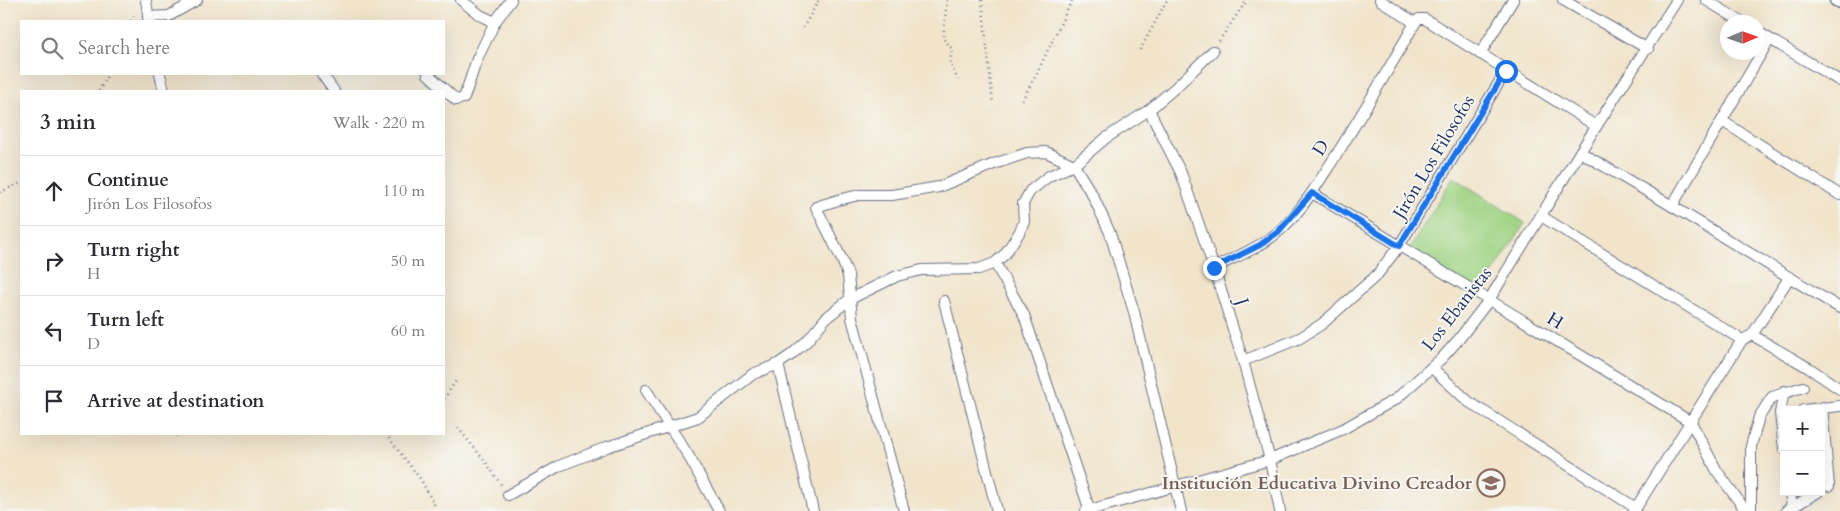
<!DOCTYPE html>
<meta charset="utf-8">
<style>
:root{--surface:#fff;--page:#f7f7f7;--text:#2b2b33;--muted:#7c7c81;--line:#e1e1e2}
body{margin:0;font-family:Cardo,serif;background:var(--page);color:var(--text)}
.controls{position:absolute;right:15px;bottom:15px;display:grid;overflow:hidden;border-radius:0px;box-shadow:0 5px 20px #0002}
.controls button{width:45px;height:45px;display:grid;place-items:center;padding:0;border:0;border-bottom:1px solid var(--line);background:var(--surface);color:var(--text);font:25px sans-serif}
.compass{position:absolute;left:1720px;top:15px;width:45px;height:45px;border-radius:50%;background:var(--surface);box-shadow:0 5px 20px #0002;rotate:88deg}
.stop{position:absolute;width:15px;height:15px;margin:-11px;border:4px solid #1a73e8;border-radius:50%;background:#fff}
.stop.end{background:#1a73e8;border-color:#fff;box-shadow:0 1px 5px #0008}
.list{margin:0;padding:0;list-style:none}
h2{display:flex;justify-content:space-between;align-items:center;height:65px;margin:0;padding:0 20px;font-size:21px}
h2 small{font-size:16px;font-weight:400;color:var(--muted)}
.list li{display:grid;grid-template-columns:32px 1fr auto;gap:15px;align-items:center;box-sizing:border-box;height:70px;padding:0 20px;border-top:1px solid var(--line)}
.list b{display:block;font-size:19px;white-space:nowrap}
.list p{margin:0;font-size:16px;white-space:nowrap;color:var(--muted)}
.list em{font-size:16px;font-style:normal;color:var(--muted)}
.icon{flex:none;width:28px;height:28px;fill:none;stroke:currentColor;stroke-width:2;stroke-linecap:round;stroke-linejoin:round}
.map{position:relative;flex:none;width:1840px;height:511px;overflow:hidden}
.search{position:absolute;background:var(--surface);box-shadow:0 5px 20px #0002;left:20px;top:20px;width:425px;height:55px;display:flex;align-items:center;gap:12px;box-sizing:border-box;padding:0 18px;border-radius:0px;color:var(--muted);font-size:19px}
.panel{position:absolute;background:var(--surface);box-shadow:0 5px 20px #0002;left:20px;top:90px;width:425px;height:345px;border-radius:0px}
.map>svg:first-child{display:block}
</style>
<div class="map">
<svg width="1840" height="511" viewBox="0 0 1840 511">
<rect width="100%" height="100%" fill="#f6f6f2"/>
<filter id="ink" filterUnits="userSpaceOnUse"><feTurbulence type="fractalNoise" baseFrequency=".02" numOctaves="2"/><feDisplacementMap in="SourceGraphic" scale="10" xChannelSelector="R" yChannelSelector="G"/><feConvolveMatrix kernelMatrix="1 2 1 2 8 2 1 2 1" color-interpolation-filters="sRGB"/></filter>
<filter id="wash" filterUnits="userSpaceOnUse"><feTurbulence type="fractalNoise" baseFrequency=".0096" numOctaves="4" result="noise"/><feDisplacementMap in="SourceGraphic" scale="20" xChannelSelector="R" yChannelSelector="G"/><feGaussianBlur stdDeviation="1.12" result="paint"/><feColorMatrix in="noise" values="0 0 0 0 0 0 0 0 0 0 0 0 0 0 0 0 0 1.4 0 .05"/><feComposite in="paint" operator="in"/></filter>
<g filter="url(#wash)">
<rect width="100%" height="100%" fill="#f1e4cb"/>
<!-- green -->
<polygon fill="#a0d485" stroke="#5e8272" points="1453,177 1525,223 1480,293 1409,250"/>
</g>
<g filter="url(#ink)">
<g fill="none" stroke-linecap="round" stroke-linejoin="round">
<!-- minor casing -->
<g stroke="#666e84" stroke-width="12">
<g id="minor">
<polyline points="146,0 149,21"/>
<polyline points="461,0 480,15 495,22"/>
<polyline points="1380,0 1415,23"/>
<polyline points="1563,0 1648,49"/>
<polyline points="1706,0 1742,22"/>
<polyline points="148,17 169,16 197,0"/>
<polyline points="1758,32 1840,81"/>
<polyline points="1480,54 1513,0"/>
<polyline points="160,74 164,91"/>
<polyline points="322,74 334,91"/>
<polyline points="428,74 456,100 464,98 477,59 495,22 511,0"/>
<polyline points="1149,110 1181,173 1214,268 1243,361 1270,460 1280,511"/>
<polyline points="1722,121 1840,195"/>
<polyline points="1580,152 1672,206 1840,308"/>
<polyline points="1312,193 1691,422 1717,471 1746,511"/>
<polyline points="1672,206 1769,40"/>
<polyline points="1541,216 1742,340"/>
<polyline points="995,263 1024,315 1090,511"/>
<path d="M1214 268C1235 257 1259 248 1277 233 1302 212 1319 181 1337 154 1364 111 1390 67 1415 23L1419 19H1425L1596 126"/>
<polyline points="944,301 997,511"/>
<polyline points="1752,335 1809,368 1840,389"/>
<polyline points="1243,361 1300,338 1322,324 1377,275 1399,246 1506,71"/>
<polyline points="778,364 813,511"/>
<polyline points="1432,368 1469,402 1636,508"/>
<polyline points="646,390 688,455 719,511"/>
<polyline points="1822,407 1829,486"/>
<polyline points="1803,410 1840,406"/>
<polyline points="1784,449 1780,413 1784,391"/>
<polyline points="1790,492 1792,508"/>
<polyline points="508,495 559,466 607,447 698,417 753,374 778,364 791,355 807,341 826,318 850,299 897,276 922,270 979,269 995,263 1005,254 1019,233 1024,222 1023,204 1030,191 1049,176 1074,165 1106,138 1149,110 1176,87 1213,51"/>
<polyline points="904,511 852,318 848,275 842,260 816,207 838,200 859,195 892,195 939,187 994,164 1027,153 1046,152 1074,165 1093,196 1110,233 1134,312 1181,511"/>
<polyline points="1086,511 1270,460 1343,429 1396,399 1442,358 1459,339 1489,300 1580,152 1677,0"/>
<polyline points="1634,511 1742,340 1752,335 1789,278"/>
<polyline points="1751,511 1751,446 1759,417 1772,397 1803,387"/>
<polyline points="1786,511 1818,492"/>
</g>
</g>
<!-- tertiary casing -->
<g stroke="#666e84" stroke-width="15">
<polyline id="tertiary" points="1836,0 1840,2"/>
</g>
<!-- path -->
<g stroke="#666e84" stroke-width="2.5" stroke-dasharray="1 4" stroke-linecap="butt">
<polyline points="947,0 943,38 952,49 950,63 958,80"/>
<polyline points="982,0 993,104"/>
<polyline points="131,21 136,13"/>
<polyline points="803,28 819,0"/>
<polyline points="1219,41 1247,0"/>
<polyline points="1140,50 1167,0"/>
<polyline points="99,91 108,74"/>
<polyline points="1022,100 1037,73 1072,0"/>
<polyline points="0,192 21,183"/>
<polyline points="444,399 457,379"/>
<polyline points="458,428 485,461 502,486"/>
<polyline points="386,434 421,480 435,506"/>
<polyline points="176,436 177,434"/>
</g>
<!-- minor -->
<use href="#minor" stroke="#fff" stroke-width="10"/>
<!-- tertiary -->
<use href="#tertiary" stroke="#fff" stroke-width="12"/>
</g>
</g>
<g fill="none" stroke-linecap="round" stroke-linejoin="round" filter="url(#ink)">
<!-- route -->
<polyline stroke="#1a73e8" stroke-width="6" points="1214,268 1260,245 1278,232 1312,193 1399,246 1506,71"/>
</g>
<!-- icons -->
<defs>
<g id="school-ring" transform="scale(1.4375)"><circle r="9.5" fill="#f6f6f2" stroke="#8d6e63" stroke-width="1.5"/><path d="M0-5L7-2L0 1L-7-2ZM-4 1L0 2.5L4 1V4Q0 6-4 4Z" fill="#8d6e63"/></g>
</defs>
<g fill-rule="evenodd">
<use href="#school-ring" x="1491" y="483"/>
</g>
<g text-anchor="middle" dominant-baseline="central" stroke-width="4" stroke-linejoin="round" paint-order="stroke">
<!-- street labels -->
<g font-size="18" fill="#1b2f5e" stroke="#f6f6f2">
<text transform="translate(1321 148) rotate(-58)">D</text>
<text transform="translate(1434 157) rotate(-59)">Jirón Los Filosofos</text>
<text transform="translate(1242 302) rotate(72)">J</text>
<text transform="translate(1457 309) rotate(-52)">Los Ebanistas</text>
<text transform="translate(1555 321) rotate(31)">H</text>
</g>
<!-- education labels -->
<g font-size="18" font-weight="bold" fill="#785e54" stroke="#f6f6f2" text-anchor="end">
<text x="1472" y="483">Institución Educativa Divino Creador</text>
</g>
</g>
</svg>
<div class="controls">
<button>+</button>
<button>−</button>
</div>
<svg class="compass" viewBox="-18 -18 36 36"><path d="M0-13l5 13h-10z" fill="#e53935"/><path d="M0 13l5-13h-10z" fill="#7c7c81"/></svg>
<div class="stop" style="left:1506px;top:71px"></div>
<div class="stop end" style="left:1214px;top:268px"></div>
<div class="search"><svg class="icon" aria-label="search" viewBox="0 0 24 24"><circle cx="10" cy="10" r="6"/><path d="M15 15l6 6"/></svg>Search here</div>
<section class="panel">
<h2>3 min<small>Walk · 220 m</small></h2>
<ul class="list">
<li><svg class="icon" aria-label="ahead" viewBox="0 0 24 24"><path d="M12 20V5M6 11l6-6 6 6"/></svg><div><b>Continue</b><p>Jirón Los Filosofos</p></div><em>110 m</em></li>
<li><svg class="icon" aria-label="right" viewBox="0 0 24 24"><path d="M7 20v-9h11M14 6l5 5-5 5"/></svg><div><b>Turn right</b><p>H</p></div><em>50 m</em></li>
<li><svg class="icon" aria-label="left" viewBox="0 0 24 24"><path d="M17 20v-9H6M10 6l-5 5 5 5"/></svg><div><b>Turn left</b><p>D</p></div><em>60 m</em></li>
<li><svg class="icon" aria-label="arrive" viewBox="0 0 24 24"><path d="M6 21V4h12l-3 4 3 4H6"/></svg><div><b>Arrive at destination</b></div></li>
</ul>
</section>
</div>
